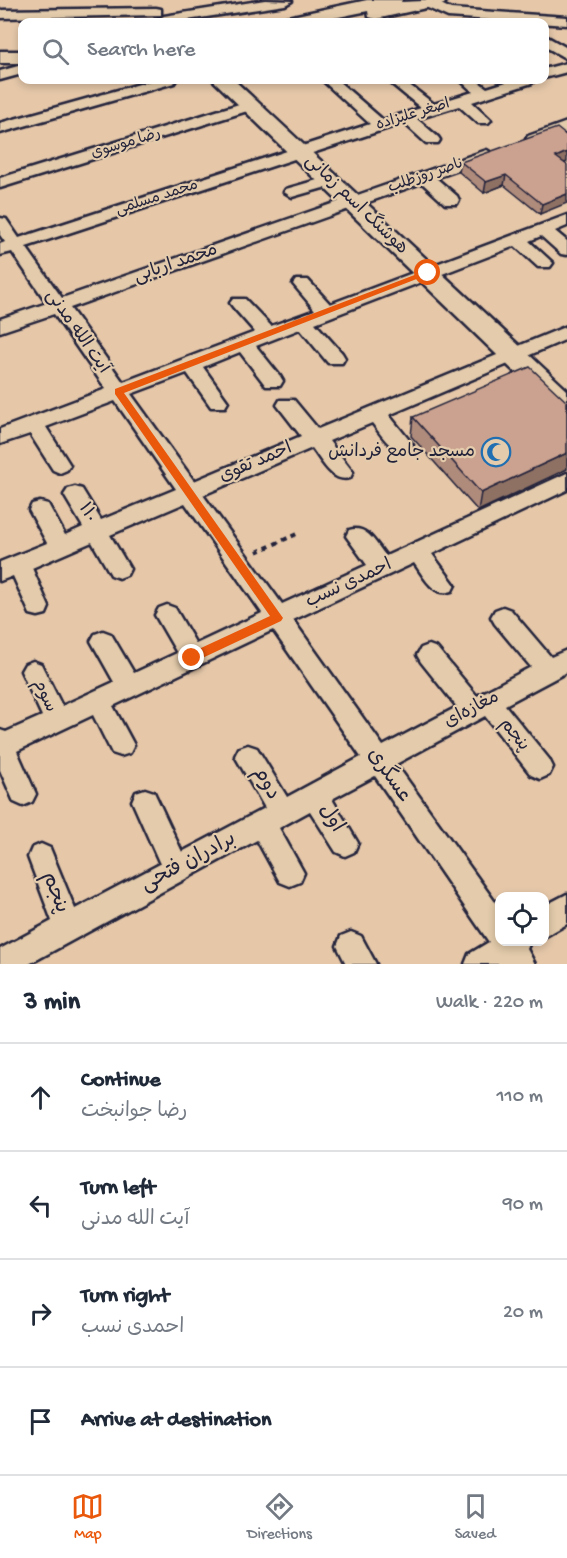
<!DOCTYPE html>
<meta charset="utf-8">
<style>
:root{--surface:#fff;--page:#f6f6f7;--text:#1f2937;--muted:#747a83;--line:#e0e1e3;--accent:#ea580c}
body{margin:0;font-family:"Gochi Hand","Playpen Sans Arabic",sans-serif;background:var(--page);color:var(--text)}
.controls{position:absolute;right:18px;bottom:18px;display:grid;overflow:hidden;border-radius:12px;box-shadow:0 3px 9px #0003}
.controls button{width:54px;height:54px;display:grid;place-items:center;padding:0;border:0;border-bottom:2px solid var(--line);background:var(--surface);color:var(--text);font:30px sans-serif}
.stop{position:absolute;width:18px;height:18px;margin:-14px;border:4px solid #ea580c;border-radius:50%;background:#fff}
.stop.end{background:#ea580c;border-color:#fff;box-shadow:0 2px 6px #0008}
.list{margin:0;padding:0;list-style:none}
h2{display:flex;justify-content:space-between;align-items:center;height:78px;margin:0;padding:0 24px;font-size:26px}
h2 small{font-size:20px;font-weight:400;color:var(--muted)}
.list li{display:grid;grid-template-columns:39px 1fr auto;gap:18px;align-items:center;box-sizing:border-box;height:108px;padding:0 24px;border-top:2px solid var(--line)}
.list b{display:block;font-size:22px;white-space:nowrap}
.list p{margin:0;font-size:20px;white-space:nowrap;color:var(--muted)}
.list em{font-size:20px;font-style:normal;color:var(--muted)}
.icon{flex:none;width:33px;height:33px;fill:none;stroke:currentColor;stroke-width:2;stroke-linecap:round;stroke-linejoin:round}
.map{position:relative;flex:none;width:567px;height:964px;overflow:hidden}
.search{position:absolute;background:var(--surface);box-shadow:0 3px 9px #0003;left:18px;right:18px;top:18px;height:66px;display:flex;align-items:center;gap:15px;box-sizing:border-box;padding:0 21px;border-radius:12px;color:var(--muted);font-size:22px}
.sheet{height:510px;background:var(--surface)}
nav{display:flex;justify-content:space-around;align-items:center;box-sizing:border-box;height:84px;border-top:2px solid var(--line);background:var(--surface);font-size:16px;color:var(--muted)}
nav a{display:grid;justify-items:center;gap:3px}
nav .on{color:var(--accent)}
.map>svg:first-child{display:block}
</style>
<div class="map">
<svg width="567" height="964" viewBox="0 0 567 964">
<rect width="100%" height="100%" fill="#e6c8a9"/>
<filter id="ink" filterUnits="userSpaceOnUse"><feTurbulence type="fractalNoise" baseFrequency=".0167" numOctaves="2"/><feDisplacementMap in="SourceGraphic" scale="12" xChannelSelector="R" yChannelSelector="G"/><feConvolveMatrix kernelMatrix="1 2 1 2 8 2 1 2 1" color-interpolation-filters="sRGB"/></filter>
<g filter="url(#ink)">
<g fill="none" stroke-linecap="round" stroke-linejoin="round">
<!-- street casing -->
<g stroke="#22223b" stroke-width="5">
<g id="street">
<polygon points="265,0 292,1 285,5 174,22 159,22 157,20 164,16"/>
<polygon points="421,0 433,0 451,9 567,17 567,25 448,17 421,5"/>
<polygon points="156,8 161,9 161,15 0,18 0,10"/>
<polygon points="544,35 567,48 567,59 544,46"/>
<polygon points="567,63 567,72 544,78 544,69"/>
<polygon points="22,65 22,74 0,80 0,71"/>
<polygon points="154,80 176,80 174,83 0,133 0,123"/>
<path d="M322 80H337L383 120 421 108 387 80H403L434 104 473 92 460 80H476L487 88 513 80H534L532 83 472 102 491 120 488 123H478L459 106 417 119 438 137 440 140 438 143H426L404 123 26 247 62 298 481 152 487 150 495 155 493 158 436 178 457 196 459 200 457 204H445L422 183 70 308 123 382 255 332 233 307 230 303 233 299H245L271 326 315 310 293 284 296 280H308L330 304 567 215V226L555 231 567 241V255L561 254 541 236 529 241 553 263 550 267H538L515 246 315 323 342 353 345 358 342 363H328L300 329 256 346 280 376 283 381 280 386H266L240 352 203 367 228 402 225 407H211L187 373 131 394 194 481 301 436 277 405 280 400H294L318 429 567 326V339L389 415 413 445 410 450C393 456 382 435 372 423L329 441 353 472 350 478C332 483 322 461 312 448L203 495 282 604 367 565 346 536 349 530C367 524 376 544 386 556L567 473V490L432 554 455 585 452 591C433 598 424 576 414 563L293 620 383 746 457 707 421 662 417 655 421 648 429 645 437 648 477 696 531 667 495 624 491 617 495 610 503 607 511 610 551 657 567 650V672L505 705 549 759 553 767 549 775 540 779 531 775 485 716 396 764 500 909V942H530L527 949 535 964H465L469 954 489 942 375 776 332 799 358 843 354 852 345 856 336 852 310 811 279 828 304 873 300 882 290 886 280 882 257 840 29 964H0V949L52 921 28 857 32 848 41 844 50 848 75 909 160 864 132 801 136 792 145 789 154 792 182 852 265 808 235 756 239 748 248 745 257 748 287 797 361 757 273 630 113 706 134 745 130 753 121 756 112 753 93 715 17 751 36 794 32 802 23 806 14 802 0 770V730L6 732 42 716 21 671 25 664 33 661 41 664 62 706 114 682 91 641 95 634 103 631 111 634 134 673 177 653 155 615 159 608 167 605 175 608 196 644 262 613 185 503 110 535 130 569 127 575 119 578 111 575 92 542 32 568 49 607 46 614 38 616 30 614 13 576 0 581V562L47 543 29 510 32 504 40 502 48 504 65 535 83 527 64 495 68 489 75 487 82 489 101 520 176 489 115 401 46 427 70 465 67 470 60 473 53 470 30 434 0 444V429L106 389 54 314 0 332V319L47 303 12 252 0 255V244L5 242 0 235V218L6 219 19 238 370 124Z"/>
<polygon points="252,100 260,105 257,108 0,188 0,178"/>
<polygon points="567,122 567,132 534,144 526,139 528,136"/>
<polygon points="331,176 337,178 339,181 337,184 292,197 284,192 286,189"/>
<polygon points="567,894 567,924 544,937 544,906"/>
<polygon points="351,932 361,936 376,964 346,964 337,946 341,936"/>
</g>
</g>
<!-- secondary casing -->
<g stroke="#22223b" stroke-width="5">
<g id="secondary">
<polygon points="367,0 402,0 401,2 447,0 444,4 376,19 369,17 368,11 314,22 281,22 283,18"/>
<rect x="0" y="51" width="22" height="12"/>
<polygon points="213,80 234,80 567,390 567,416 557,413"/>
</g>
</g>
<!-- path -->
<polyline stroke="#22223b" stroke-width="4" stroke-dasharray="5 4.5" stroke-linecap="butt" points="257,552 299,533"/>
<!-- street -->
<use href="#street" fill="#e3cbab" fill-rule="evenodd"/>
<!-- secondary -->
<use href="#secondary" fill="#e3cbab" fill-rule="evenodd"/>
</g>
<!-- wall -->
<g fill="#af8b7b" stroke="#22223b" stroke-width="1.5">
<polygon points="461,162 565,163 540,214 504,185 484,193 459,172"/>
<polygon points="567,402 567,469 478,511 411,436 413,417"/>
</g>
<!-- shaded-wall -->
<g fill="#8e7164" stroke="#22223b" stroke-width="1.5">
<polygon points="567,152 567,162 554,167 556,157"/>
<polygon points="506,175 504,185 484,193 486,182"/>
<polygon points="567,194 567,203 540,214 542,204"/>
<polygon points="567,453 567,469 478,511 481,493"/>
</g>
<!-- building -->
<g fill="#cba28f" stroke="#22223b" stroke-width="1.5">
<polygon points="557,128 567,136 567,152 556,157 567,165 567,194 542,204 506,175 486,182 461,162"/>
<polygon points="530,367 567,402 567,453 481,493 413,417"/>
</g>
</g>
<!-- route -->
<polygon fill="#ea580c" points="425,271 432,273 124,393 283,618 281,621 196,661 188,661 188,654 270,616 115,394 115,389"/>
<!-- icons -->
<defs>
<g id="mosque-ring" transform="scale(1.5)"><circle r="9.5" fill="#e3cbab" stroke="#1f6fb2" stroke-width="1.5"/><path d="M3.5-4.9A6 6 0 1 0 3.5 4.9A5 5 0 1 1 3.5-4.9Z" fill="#1f6fb2"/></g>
</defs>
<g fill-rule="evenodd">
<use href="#mosque-ring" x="496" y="452"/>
</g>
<g text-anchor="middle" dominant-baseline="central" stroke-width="4.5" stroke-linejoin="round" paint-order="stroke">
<!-- far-street labels -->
<g font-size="15" fill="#22223b" stroke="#e3cbab">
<text transform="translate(413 115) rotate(-17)">اصغر علیزاده</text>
<text transform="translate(126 144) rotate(-17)">رضا موسوی</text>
<text transform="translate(426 176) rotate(-19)">ناصر روزطلب</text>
<text transform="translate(157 198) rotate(-18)">محمد مسلمی</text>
</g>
<!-- street labels -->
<g font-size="18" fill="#22223b" stroke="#e3cbab">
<text transform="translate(356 205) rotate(44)">هوشنگ اسم زمانی</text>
<text transform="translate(176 264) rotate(-19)">محمد اربابی</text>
<text transform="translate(77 332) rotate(55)">آیت‌ الله مدنی</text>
<text transform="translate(256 463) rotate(-23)">احمد تقوی</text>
<text transform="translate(87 513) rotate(58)">۱۱۰</text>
<text transform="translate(349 584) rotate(-25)">احمدی نسب</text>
<text transform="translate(44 696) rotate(65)">سوم</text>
<text transform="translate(472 710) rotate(-28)">مغازه‌ای</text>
<text transform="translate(514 735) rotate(52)">پنجم</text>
</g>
<!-- poi labels -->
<g font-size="18" fill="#22223b" stroke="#e3cbab" text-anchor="end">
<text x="475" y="452">مسجد جامع فردانش</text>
</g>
<!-- near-street labels -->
<g font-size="21" fill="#22223b" stroke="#e3cbab">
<text transform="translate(388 776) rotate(55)">عسگری</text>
<text transform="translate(265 784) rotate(60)">دوم</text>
<text transform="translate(330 819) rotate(58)">اول</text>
<text transform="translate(189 863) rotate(-28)">برادران فتحی</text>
<text transform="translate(54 893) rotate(69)">پنجم</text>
</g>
</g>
</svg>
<div class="controls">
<button><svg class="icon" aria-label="locate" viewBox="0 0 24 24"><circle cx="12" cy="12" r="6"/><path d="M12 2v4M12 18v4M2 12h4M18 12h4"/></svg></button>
</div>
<div class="stop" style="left:428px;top:273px"></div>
<div class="stop end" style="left:192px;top:658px"></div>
<div class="search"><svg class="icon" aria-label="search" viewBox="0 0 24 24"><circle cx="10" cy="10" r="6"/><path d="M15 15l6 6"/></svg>Search here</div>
</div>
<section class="sheet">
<h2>3 min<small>Walk · 220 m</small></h2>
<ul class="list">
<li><svg class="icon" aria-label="ahead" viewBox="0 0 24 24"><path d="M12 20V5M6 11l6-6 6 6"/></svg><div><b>Continue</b><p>رضا جوانبخت</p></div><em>110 m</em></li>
<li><svg class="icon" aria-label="left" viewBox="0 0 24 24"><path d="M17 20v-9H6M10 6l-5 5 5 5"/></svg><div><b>Turn left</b><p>آیت‌ الله مدنی</p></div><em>90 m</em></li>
<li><svg class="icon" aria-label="right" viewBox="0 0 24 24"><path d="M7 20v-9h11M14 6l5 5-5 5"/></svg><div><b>Turn right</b><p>احمدی نسب</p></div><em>20 m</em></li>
<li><svg class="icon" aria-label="arrive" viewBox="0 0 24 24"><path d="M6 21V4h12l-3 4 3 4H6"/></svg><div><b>Arrive at destination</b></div></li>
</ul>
</section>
<nav>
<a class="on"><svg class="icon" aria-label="map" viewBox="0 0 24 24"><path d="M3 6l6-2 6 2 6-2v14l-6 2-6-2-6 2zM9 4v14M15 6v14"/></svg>Map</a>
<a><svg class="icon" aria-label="directions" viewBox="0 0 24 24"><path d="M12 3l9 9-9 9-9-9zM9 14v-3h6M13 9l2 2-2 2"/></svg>Directions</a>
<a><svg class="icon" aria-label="saved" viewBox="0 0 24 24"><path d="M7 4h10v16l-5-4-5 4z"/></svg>Saved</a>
</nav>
